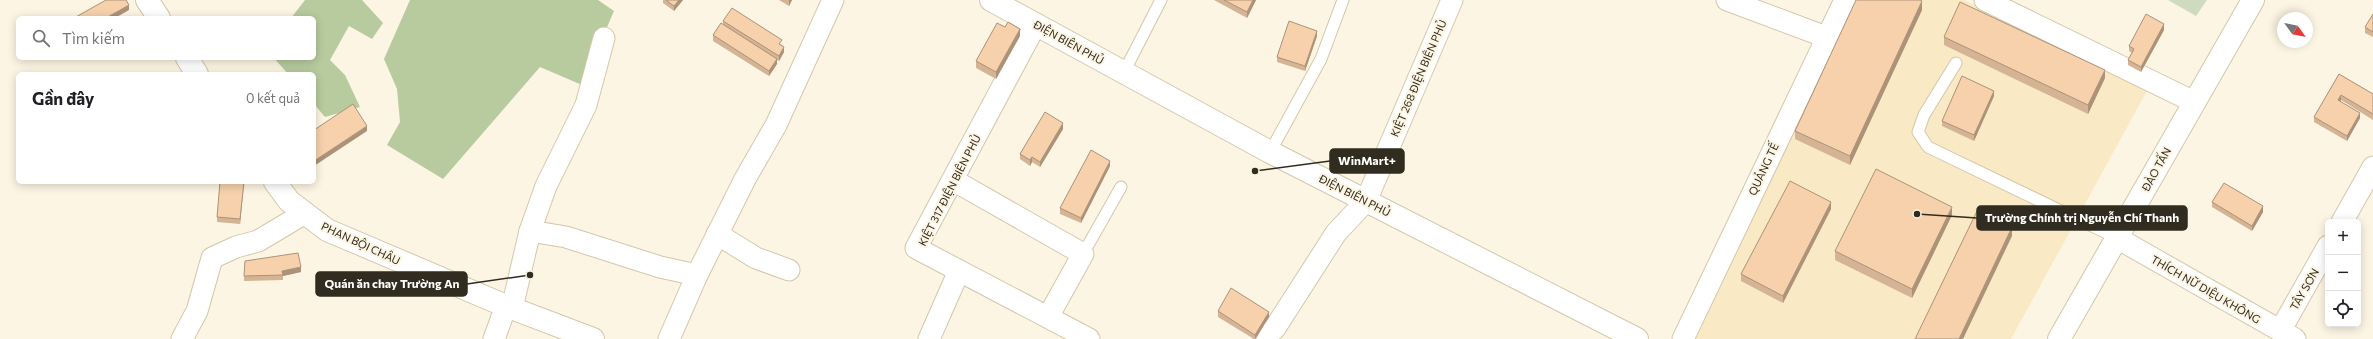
<!DOCTYPE html>
<html lang="vi">
<meta charset="utf-8">
<style>
:root{--surface:#fff;--page:#f2f2f2;--text:#202124;--muted:#757577;--line:#e0e0e0}
body{margin:0;font-family:Commissioner,sans-serif;background:var(--page);color:var(--text)}
.controls{position:absolute;right:12px;bottom:12px;display:grid;overflow:hidden;border-radius:6px;box-shadow:0 2px 10px #0003}
.controls button{width:36px;height:36px;display:grid;place-items:center;padding:0;border:0;border-bottom:1px solid var(--line);background:var(--surface);color:var(--text);font:20px sans-serif}
.compass{position:absolute;left:2277px;top:12px;width:36px;height:36px;border-radius:50%;background:var(--surface);box-shadow:0 2px 10px #0003;rotate:123deg}
.list{margin:0;padding:0;list-style:none}
h2{display:flex;justify-content:space-between;align-items:center;height:52px;margin:0;padding:0 16px;font-size:17px}
h2 small{font-size:13px;font-weight:400;color:var(--muted)}
.icon{flex:none;width:22px;height:22px;fill:none;stroke:currentColor;stroke-width:2;stroke-linecap:round;stroke-linejoin:round}
.map{position:relative;flex:none;width:2373px;height:339px;overflow:hidden}
.search{position:absolute;background:var(--surface);box-shadow:0 2px 10px #0003;left:16px;top:16px;width:300px;height:44px;display:flex;align-items:center;gap:10px;box-sizing:border-box;padding:0 14px;border-radius:6px;color:var(--muted);font-size:15px}
.panel{position:absolute;background:var(--surface);box-shadow:0 2px 10px #0003;left:16px;top:72px;width:300px;height:112px;border-radius:6px}
.map>svg:first-child{display:block}
</style>
<div class="map">
<svg width="2373" height="339" viewBox="0 0 2373 339">
<rect width="100%" height="100%" fill="#fdf5e3"/>
<!-- built -->
<polygon fill="#f9e9c4" points="1855,0 1964,0 2148,89 2011,339 1696,339"/>
<!-- green -->
<polygon fill="#cedbbe" points="2168,0 2207,0 2196,16"/>
<!-- forest -->
<g fill="#b7cb9e">
<polygon points="305,0 362,0 383,23 372,39 349,26 330,60 345,75 360,107 325,117 314,104 314,74 288,74 274,58 314,58 314,18 291,18"/>
<polygon points="410,0 598,0 614,11 582,85 540,67 443,179 387,145 400,122 397,89 384,59"/>
</g>
<g fill="none" stroke-linecap="round" stroke-linejoin="round">
<!-- lane casing -->
<g stroke="#d4c7aa" stroke-width="13">
<g id="lane">
<polyline points="1956,63 1924,115 1918,132 1928,147 2117,238"/>
<polyline points="1124,72 1161,0"/>
<polyline points="1270,152 1321,59 1343,0"/>
<polyline points="1083,254 1121,187"/>
</g>
</g>
<!-- street casing -->
<g stroke="#d4c7aa" stroke-width="23">
<g id="street">
<polyline points="1727,0 1826,37"/>
<polyline points="1985,0 2194,102"/>
<polyline points="1036,24 916,248 1089,339"/>
<polyline points="953,180 1083,254 1048,317"/>
<polyline points="2342,222 2373,167"/>
<polyline points="530,231 566,237 660,267 697,275"/>
<polyline points="717,234 756,258 789,270"/>
<polyline points="2117,238 2295,339"/>
<polyline points="512,308 530,231 546,186 586,105 604,38"/>
<polyline points="2280,331 2328,246"/>
<polyline points="182,339 197,311 212,258 236,247 258,241 305,213"/>
<polyline points="494,339 506,306"/>
<polyline points="669,339 697,275 745,179 776,125 833,0"/>
<polyline points="929,339 959,271"/>
<polyline points="1264,339 1275,328 1336,233 1366,201 1452,0"/>
<polyline points="1683,339 1845,0"/>
</g>
</g>
<!-- secondary casing -->
<g stroke="#d4c7aa" stroke-width="24">
<g id="secondary">
<polyline points="147,0 159,18"/>
<polyline points="991,0 1270,152 1637,339"/>
<polyline points="187,58 197,74"/>
<polyline points="275,182 289,201 327,230 506,306 593,339"/>
<polyline points="2059,339 2253,0"/>
</g>
</g>
<!-- lane -->
<use href="#lane" stroke="#fff" stroke-width="11"/>
<!-- street -->
<use href="#street" stroke="#fff" stroke-width="21"/>
<!-- secondary -->
<use href="#secondary" stroke="#fff" stroke-width="22"/>
</g>
<!-- wall -->
<g fill="#d4b494">
<polygon points="663,0 683,0 674,11 663,3"/>
<polygon points="779,0 792,0 789,6"/>
<polygon points="1214,0 1256,0 1247,18"/>
<polygon points="1922,10 1850,165 1795,139 1795,131"/>
<polygon points="2373,14 2373,37 2365,33 2365,27"/>
<polygon points="723,21 782,45 784,52 779,61 777,60 777,64 769,76 713,41 713,35 723,24"/>
<polygon points="2164,30 2141,72 2128,65 2128,60 2132,53 2129,51 2129,46"/>
<polygon points="1020,36 996,79 976,68 976,61"/>
<polygon points="1317,36 1305,71 1277,62 1277,57"/>
<polygon points="1944,37 2105,78 2088,114 1944,45"/>
<polygon points="2339,74 2373,94 2373,120 2341,100 2341,102 2360,118 2347,141 2314,122 2314,117"/>
<polygon points="1994,96 1974,141 1942,126 1942,121"/>
<polygon points="1063,129 1040,167 1032,162 1030,166 1020,159 1020,154"/>
<polygon points="1110,166 1081,223 1060,214 1060,208"/>
<polygon points="244,182 240,224 217,222 217,217"/>
<polygon points="2212,202 2263,212 2252,231 2212,207"/>
<polygon points="1831,209 1783,303 1741,281 1741,274"/>
<polygon points="1952,215 1912,298 1835,260 1835,251"/>
<polygon points="301,272 283,276 283,280 244,281 244,276"/>
<polygon points="1218,311 1269,317 1256,339 1254,339 1218,317"/>
</g>
<!-- shaded-wall -->
<g fill="#ac9278">
<polygon points="679,0 683,0 674,11 674,6"/>
<polygon points="789,0 792,0 789,6"/>
<polygon points="1253,0 1256,0 1247,18 1247,12"/>
<polygon points="1922,1 1922,10 1850,165 1850,156"/>
<polygon points="129,5 129,10 115,18 106,18"/>
<polygon points="2164,24 2164,30 2141,72 2141,67"/>
<polygon points="1020,29 1020,36 996,79 996,72"/>
<polygon points="1317,31 1317,36 1305,71 1305,66"/>
<polygon points="784,47 784,52 779,61 779,56"/>
<polygon points="777,59 777,64 769,76 769,71"/>
<polygon points="2105,70 2105,78 2088,114 2088,105"/>
<polygon points="1994,91 1994,96 1974,141 1974,135"/>
<polygon points="2341,95 2341,100 2338,105 2338,100"/>
<polygon points="2360,113 2360,118 2347,141 2347,136"/>
<polygon points="1063,123 1063,129 1040,167 1040,162"/>
<polygon points="367,126 367,131 314,166 314,161"/>
<polygon points="1032,157 1032,162 1030,166 1030,160"/>
<polygon points="1110,161 1110,166 1081,223 1081,218"/>
<polygon points="244,182 240,224 240,219"/>
<polygon points="1831,202 1831,209 1783,303 1783,296"/>
<polygon points="2263,206 2263,212 2252,231 2252,226"/>
<polygon points="1952,207 1952,215 1912,298 1912,289"/>
<polygon points="2012,227 2012,236 1963,339 1959,339"/>
<polygon points="301,267 301,272 283,276 282,271"/>
<polygon points="1269,312 1269,317 1255,339 1255,335"/>
</g>
<!-- building -->
<g fill="#f6d1ac" stroke="#ac9278">
<polygon points="106,0 126,0 129,5 106,18 74,18"/>
<polygon points="666,0 679,0 674,6"/>
<polygon points="1224,0 1253,0 1247,12"/>
<polygon points="1856,0 1920,0 1922,1 1850,156 1795,131"/>
<polygon points="1960,2 2105,70 2088,105 1944,37"/>
<polygon points="732,8 782,40 779,44 784,47 779,56 723,21"/>
<polygon points="2146,14 2164,24 2141,67 2128,60 2134,49 2129,46"/>
<polygon points="2373,14 2373,32 2365,27"/>
<polygon points="1289,21 1317,31 1305,66 1277,57"/>
<polygon points="1008,22 1020,29 996,72 976,61 997,23 1005,27"/>
<polygon points="721,23 777,59 769,71 713,35"/>
<polygon points="2339,74 2373,94 2373,114 2341,95 2338,100 2360,113 2347,136 2314,117"/>
<polygon points="1962,76 1994,91 1974,135 1942,121"/>
<polygon points="353,104 367,126 314,161 314,130"/>
<polygon points="1045,112 1063,123 1040,162 1032,157 1030,160 1020,154"/>
<polygon points="1091,150 1110,161 1081,218 1060,208"/>
<polygon points="1876,169 1952,207 1912,289 1835,251"/>
<polygon points="1790,181 1831,202 1783,296 1741,274"/>
<polygon points="220,182 244,182 240,219 217,217"/>
<polygon points="2224,183 2263,206 2252,226 2212,202"/>
<polygon points="1977,211 2012,227 1959,339 1915,339"/>
<polygon points="298,253 301,267 282,271 283,275 244,276 245,261"/>
<polygon points="1231,288 1269,312 1255,335 1218,311"/>
</g>
<g text-anchor="middle" dominant-baseline="central" stroke-width="4" stroke-linejoin="round" paint-order="stroke">
<!-- street labels -->
<g font-size="11" fill="#302c20" stroke="#fdf5e3">
<text transform="translate(1069 42) rotate(29)">ĐIỆN BIÊN PHỦ</text>
<text transform="translate(1418 78) rotate(-67)">KIỆT 268 ĐIỆN BIÊN PHỦ</text>
<text transform="translate(1763 169) rotate(-65)">QUẢNG TẾ</text>
<text transform="translate(2156 169) rotate(-61)">ĐÀO TẤN</text>
<text transform="translate(949 190) rotate(-63)">KIỆT 317 ĐIỆN BIÊN PHỦ</text>
<text transform="translate(1355 195) rotate(27)">ĐIỆN BIÊN PHỦ</text>
<text transform="translate(361 243) rotate(25)">PHAN BỘI CHÂU</text>
<text transform="translate(2206 289) rotate(30)">THÍCH NỮ DIỆU KHÔNG</text>
<text transform="translate(2304 289) rotate(-60)">TÂY SƠN</text>
</g>
</g>
<!-- callouts -->
<path fill="none" stroke="#302c20" stroke-width="1.5" d="M1255 171L1330 161M1917 214L1977 218M530 275L467 284"/>
<g fill="#302c20" stroke="#fdf5e3" stroke-width="1.5">
<circle cx="1255" cy="171" r="4"/>
<circle cx="1917" cy="214" r="4"/>
<circle cx="530" cy="275" r="4"/>
</g>
<g fill="#302c20" stroke="#302c20" stroke-width="1.5">
<rect x="1330" y="149" width="74" height="24" rx="4"/>
<rect x="1977" y="206" width="210" height="24" rx="4"/>
<rect x="316" y="272" width="151" height="24" rx="4"/>
</g>
<g font-size="12" text-anchor="middle" font-weight="bold" fill="#fff">
<text x="1367" y="165">WinMart+</text>
<text x="2082" y="222">Trường Chính trị Nguyễn Chí Thanh</text>
<text x="392" y="288">Quán ăn chay Trường An</text>
</g>
</svg>
<div class="controls">
<button>+</button>
<button>−</button>
<button><svg class="icon" aria-label="locate" viewBox="0 0 24 24"><circle cx="12" cy="12" r="6"/><path d="M12 2v4M12 18v4M2 12h4M18 12h4"/></svg></button>
</div>
<svg class="compass" viewBox="-18 -18 36 36"><path d="M0-13l5 13h-10z" fill="#e53935"/><path d="M0 13l5-13h-10z" fill="#757577"/></svg>
<div class="search"><svg class="icon" aria-label="search" viewBox="0 0 24 24"><circle cx="10" cy="10" r="6"/><path d="M15 15l6 6"/></svg>Tìm kiếm</div>
<section class="panel">
<h2>Gần đây<small>0 kết quả</small></h2>
<ul class="list">
</ul>
</section>
</div>
